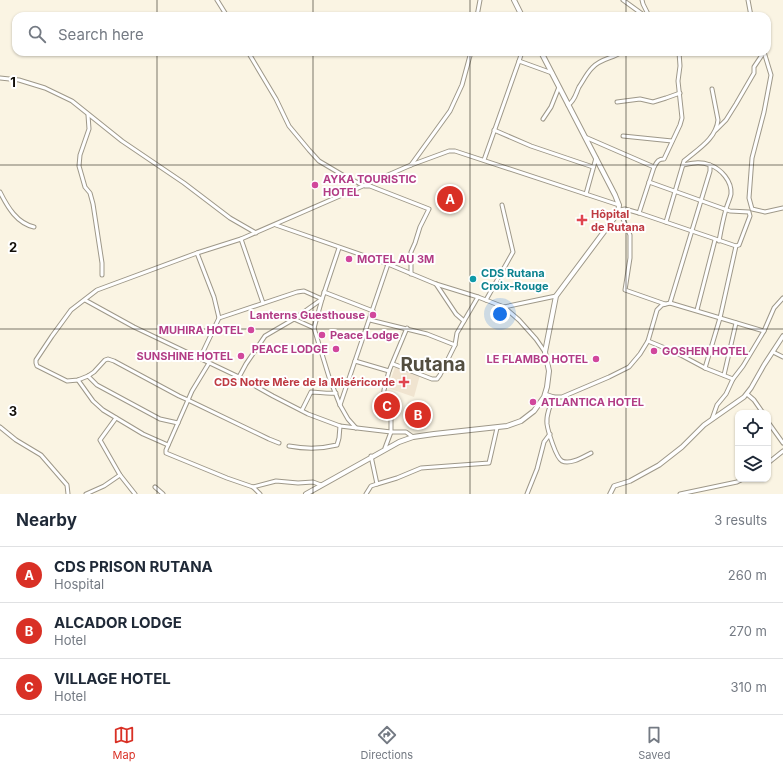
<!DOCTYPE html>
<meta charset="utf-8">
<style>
:root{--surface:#fff;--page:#f6f6f7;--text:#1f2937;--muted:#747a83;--line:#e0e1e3;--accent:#d93025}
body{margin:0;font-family:Inter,sans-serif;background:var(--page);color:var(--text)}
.controls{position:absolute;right:12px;bottom:12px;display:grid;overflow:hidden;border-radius:8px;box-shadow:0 1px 3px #0004}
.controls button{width:36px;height:36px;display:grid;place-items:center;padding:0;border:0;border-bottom:1px solid var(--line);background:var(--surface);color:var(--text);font:20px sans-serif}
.you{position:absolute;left:500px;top:314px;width:14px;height:14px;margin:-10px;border:3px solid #fff;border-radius:50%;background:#1a73e8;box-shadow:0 0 0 6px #1a73e833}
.badge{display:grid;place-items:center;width:26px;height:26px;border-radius:50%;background:var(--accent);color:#fff;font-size:13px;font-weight:700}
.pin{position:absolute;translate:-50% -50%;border:2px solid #fff;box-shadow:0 1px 4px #0006}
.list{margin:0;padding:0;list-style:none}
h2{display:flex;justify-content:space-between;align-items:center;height:52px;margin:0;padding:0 16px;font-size:17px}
h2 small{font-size:13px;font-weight:400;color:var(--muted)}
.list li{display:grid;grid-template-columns:26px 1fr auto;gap:12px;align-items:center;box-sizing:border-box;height:56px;padding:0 16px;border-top:1px solid var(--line)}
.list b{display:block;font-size:15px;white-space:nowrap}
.list p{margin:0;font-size:13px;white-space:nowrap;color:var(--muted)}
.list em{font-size:13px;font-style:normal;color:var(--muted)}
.icon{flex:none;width:22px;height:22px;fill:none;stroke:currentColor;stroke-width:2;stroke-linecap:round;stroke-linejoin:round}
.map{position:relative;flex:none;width:783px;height:494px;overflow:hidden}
.search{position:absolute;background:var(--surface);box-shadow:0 1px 3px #0004;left:12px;right:12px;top:12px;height:44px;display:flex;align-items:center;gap:10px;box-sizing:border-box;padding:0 14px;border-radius:12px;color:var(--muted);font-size:15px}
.sheet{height:220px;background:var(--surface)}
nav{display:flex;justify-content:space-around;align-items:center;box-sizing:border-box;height:56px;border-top:1px solid var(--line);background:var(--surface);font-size:11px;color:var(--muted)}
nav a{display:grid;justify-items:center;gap:2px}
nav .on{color:var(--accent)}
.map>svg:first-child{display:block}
</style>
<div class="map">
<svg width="783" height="494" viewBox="0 0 783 494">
<rect width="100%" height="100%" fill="#faf4e3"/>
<!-- medical -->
<polygon fill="#f0e4d0" points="395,367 420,375 414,397 388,388"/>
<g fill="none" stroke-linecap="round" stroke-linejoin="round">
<!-- minor casing -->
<g stroke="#9e9889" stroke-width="5">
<g id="minor">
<polyline points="217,0 227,16"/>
<polyline points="623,0 645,16"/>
<polyline points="642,0 643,4 649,16"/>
<polyline points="748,0 751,16"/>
<polyline points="477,16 480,0"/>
<polyline points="248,52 276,99 289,126 309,150 319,161 346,177 365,186 370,186 429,209 420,227 415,243 411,252 411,274"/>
<polyline points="764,52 771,75 764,112 752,158 749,198 752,209 765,212 783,208"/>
<polyline points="519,61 522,52"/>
<polyline points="0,78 19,80 45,88 72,101 122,141 184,183 230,218 256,233"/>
<polyline points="617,102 640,99 653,102 666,98 680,93"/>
<path d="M568 105C575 101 576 93 579 87 583 81 587 73 592 68 601 58 612 59 622 52"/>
<polyline points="88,115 89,129 80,155 79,166 85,187 90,193 93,204 102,263 102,275"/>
<polyline points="543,119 551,107 559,87"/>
<polyline points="494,130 531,146 593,167"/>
<polyline points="716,130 726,120 736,104 754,73 754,67 764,52"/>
<polyline points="623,136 672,141"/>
<polyline points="585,137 654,167"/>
<polyline points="484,160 519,61 552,73"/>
<polyline points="411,165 449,151 455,151 619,205"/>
<path d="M710 165C721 169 732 181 731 194 730 199 727 205 726 209 723 220 721 230 719 241"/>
<polyline points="649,182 730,211 749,212 750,216 739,245 736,246 720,318 705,368"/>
<path d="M0 192C8 208 17 223 34 227"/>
<polyline points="586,194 596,158"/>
<path d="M639 213 654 167C657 162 658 159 664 159L680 125 682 118 678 81 680 66 679 52"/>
<path d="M666 222 684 161C698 149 716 139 718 120L712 89"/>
<polyline points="276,225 388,264 436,284 478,297 504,307 519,320 536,339 545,352"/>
<polyline points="241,239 263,303"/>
<polyline points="197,253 214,297 219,318"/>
<polyline points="436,284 456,314 464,321"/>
<polyline points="324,292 373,311"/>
<polyline points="85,300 134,327 239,377 273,396 308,414 340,426 391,432 406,432 413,437"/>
<polyline points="486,300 513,252 502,205"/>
<polyline points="670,303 764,331"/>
<polyline points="665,304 625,290 630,258 630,235 619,210 625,209 639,213 736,246"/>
<polyline points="504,307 556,296"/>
<polyline points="697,310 715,240"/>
<polyline points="294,319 314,328 329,377 340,405 348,419 356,428"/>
<polyline points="370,320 427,334 455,345 440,375 437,379 432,379 393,364"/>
<polyline points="648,341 677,353 705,368 733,379"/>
<polyline points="455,345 457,333 478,297"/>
<polyline points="773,352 783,357"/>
<polyline points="200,358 219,318 297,292 304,291 322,299 314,328"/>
<polyline points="355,361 389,371 384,390 383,402 391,419 391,432 385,448"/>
<polyline points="209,363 192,391 166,450 166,453 227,478 253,487 260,494"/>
<polyline points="389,371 407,328"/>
<polyline points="724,375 736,323"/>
<polyline points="88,376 97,385 160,419 178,423"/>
<polyline points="239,377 246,364 265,336 294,319 322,299 339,248"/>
<polyline points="78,380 93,401 103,410 143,434 168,445"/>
<path d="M545 394 554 397H562L609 377 629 367 640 354 648 341 657 310 662 305 670 303 710 171V165C700 161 693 163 683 165"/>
<polyline points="747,394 754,400 763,413"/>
<path d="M554 397C550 406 546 415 547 424 548 431 556 458 562 461 570 465 583 457 591 453"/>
<polyline points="340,405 388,264"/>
<path d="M302 410 311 392C319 392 327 394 336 393"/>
<polyline points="116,418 100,440 120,475 135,494"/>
<polyline points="712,419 717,405 726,394 733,379 743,366 764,331 774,308 783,298"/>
<polyline points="768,422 783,443"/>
<polyline points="0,427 16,440 41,455 67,485 68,494"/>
<polyline points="279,443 269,439 188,400 179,396 114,361 108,359 105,360 94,372 88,376 78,380 67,381 37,366 36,363 36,360 52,336 71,310 97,290 197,253 241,239 411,165 450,111 462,85 471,52"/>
<path d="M289 446C305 449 321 449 337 445L339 438 340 426"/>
<polyline points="768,463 783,451"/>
<polyline points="377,484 397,478 421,468 489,463 497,428"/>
<polyline points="155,487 163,494"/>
<polyline points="253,487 276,481 298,483 313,482 321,485"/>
<polyline points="86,494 104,486 120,475"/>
<polyline points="366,494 371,486 377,484 371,456"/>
<polyline points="527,494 537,469 544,442 550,434"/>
<polyline points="680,494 737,482 743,479"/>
</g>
</g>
<!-- tertiary casing -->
<g stroke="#9e9889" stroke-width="5.5">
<polyline id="tertiary" points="610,494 614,486 630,481 659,465 682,447 704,425 744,397 751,388 764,365 783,336"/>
</g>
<!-- secondary casing -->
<g stroke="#9e9889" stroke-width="6">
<g id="secondary">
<polyline points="514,0 522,16"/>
<polyline points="306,494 399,442 413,437 434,434 507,426 521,421 534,411 544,397 547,387 549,371 545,352 556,296 618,213 619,205 615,195 541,52"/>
</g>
</g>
<!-- minor -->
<use href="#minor" stroke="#fff" stroke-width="3"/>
<!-- tertiary -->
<use href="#tertiary" stroke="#fff" stroke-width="3.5"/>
<!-- secondary -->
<use href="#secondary" stroke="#fff" stroke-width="4"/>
</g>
<!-- grid -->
<path fill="none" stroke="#120f0a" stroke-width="1" stroke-opacity="0.55" d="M157 0V16M313 0V16M470 0V16M626 0V16M157 52V494M313 52V494M470 52V494M626 52V494M0 165H783M0 329H783"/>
<!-- markers -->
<g fill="#d1479c" stroke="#fff" stroke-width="1.5">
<circle cx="315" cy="185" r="4"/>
<circle cx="349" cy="259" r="4"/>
<circle cx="373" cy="315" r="4"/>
<circle cx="251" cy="330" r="4"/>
<circle cx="322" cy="335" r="4"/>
<circle cx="336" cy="349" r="4"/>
<circle cx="654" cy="351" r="4"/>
<circle cx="241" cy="356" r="4"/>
<circle cx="596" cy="359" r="4"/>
<circle cx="533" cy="402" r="4"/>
</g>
<g fill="#e0444e" stroke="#fff" stroke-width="1.5">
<path d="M580 214h4v4h4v4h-4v4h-4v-4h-4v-4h4z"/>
<path d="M402 376h4v4h4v4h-4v4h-4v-4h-4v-4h4z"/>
</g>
<circle fill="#0f9aa8" stroke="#fff" stroke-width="1.5" cx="473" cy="279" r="4"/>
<g text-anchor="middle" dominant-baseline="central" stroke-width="4" stroke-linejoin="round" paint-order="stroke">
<!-- hotel labels -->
<g font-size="11" font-weight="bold" fill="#b23c85" stroke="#fff" text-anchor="start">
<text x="323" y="179">AYKA TOURISTIC<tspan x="323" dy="13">HOTEL</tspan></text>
<text x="357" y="259">MOTEL AU 3M</text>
<text x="365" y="315" text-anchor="end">Lanterns Guesthouse</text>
<text x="243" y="330" text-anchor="end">MUHIRA HOTEL</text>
<text x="330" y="335">Peace Lodge</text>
<text x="328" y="349" text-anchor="end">PEACE LODGE</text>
<text x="662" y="351">GOSHEN HOTEL</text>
<text x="233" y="356" text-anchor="end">SUNSHINE HOTEL</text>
<text x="588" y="359" text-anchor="end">LE FLAMBO HOTEL</text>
<text x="541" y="402">ATLANTICA HOTEL</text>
</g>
<!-- health labels -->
<g font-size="11" font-weight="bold" fill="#be3a42" stroke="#fff" text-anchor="start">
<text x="591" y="214">Hôpital<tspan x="591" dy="13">de Rutana</tspan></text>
<text x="395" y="382" text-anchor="end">CDS Notre Mère de la Miséricorde</text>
</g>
<!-- culture labels -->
<g font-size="11" font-weight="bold" fill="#0d838f" stroke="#fff" text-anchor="start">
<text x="481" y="273">CDS Rutana<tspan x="481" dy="13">Croix-Rouge</tspan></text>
</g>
<!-- town labels -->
<g font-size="19" font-weight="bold" fill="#534e40" stroke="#fff">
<text x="433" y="364">Rutana</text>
</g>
</g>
<g font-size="13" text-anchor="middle" font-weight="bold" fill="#120f0a" stroke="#fff" stroke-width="4" stroke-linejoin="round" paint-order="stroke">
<text x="13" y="87">1</text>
<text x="13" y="252">2</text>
<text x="13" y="416">3</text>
</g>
</svg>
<div class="controls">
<button><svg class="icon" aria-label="locate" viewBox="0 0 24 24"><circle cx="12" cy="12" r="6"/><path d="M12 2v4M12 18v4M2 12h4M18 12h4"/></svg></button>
<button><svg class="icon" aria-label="layers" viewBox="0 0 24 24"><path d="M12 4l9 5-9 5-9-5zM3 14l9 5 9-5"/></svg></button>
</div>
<div class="you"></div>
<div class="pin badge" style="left:450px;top:199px">A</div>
<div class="pin badge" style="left:418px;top:415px">B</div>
<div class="pin badge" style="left:387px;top:406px">C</div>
<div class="search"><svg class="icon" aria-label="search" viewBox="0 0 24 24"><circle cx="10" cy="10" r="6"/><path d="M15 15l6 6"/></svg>Search here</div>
</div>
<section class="sheet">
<h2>Nearby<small>3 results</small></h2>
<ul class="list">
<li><span class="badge">A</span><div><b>CDS PRISON RUTANA</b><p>Hospital</p></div><em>260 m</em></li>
<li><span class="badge">B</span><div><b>ALCADOR LODGE</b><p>Hotel</p></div><em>270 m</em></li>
<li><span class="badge">C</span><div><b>VILLAGE HOTEL</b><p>Hotel</p></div><em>310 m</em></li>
</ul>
</section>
<nav>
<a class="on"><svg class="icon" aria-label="map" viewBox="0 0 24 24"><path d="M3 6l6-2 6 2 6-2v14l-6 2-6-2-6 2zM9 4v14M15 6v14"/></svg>Map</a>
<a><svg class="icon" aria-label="directions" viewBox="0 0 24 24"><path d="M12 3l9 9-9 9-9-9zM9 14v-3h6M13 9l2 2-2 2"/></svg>Directions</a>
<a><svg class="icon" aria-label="saved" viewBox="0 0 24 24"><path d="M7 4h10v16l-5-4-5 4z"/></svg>Saved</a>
</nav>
